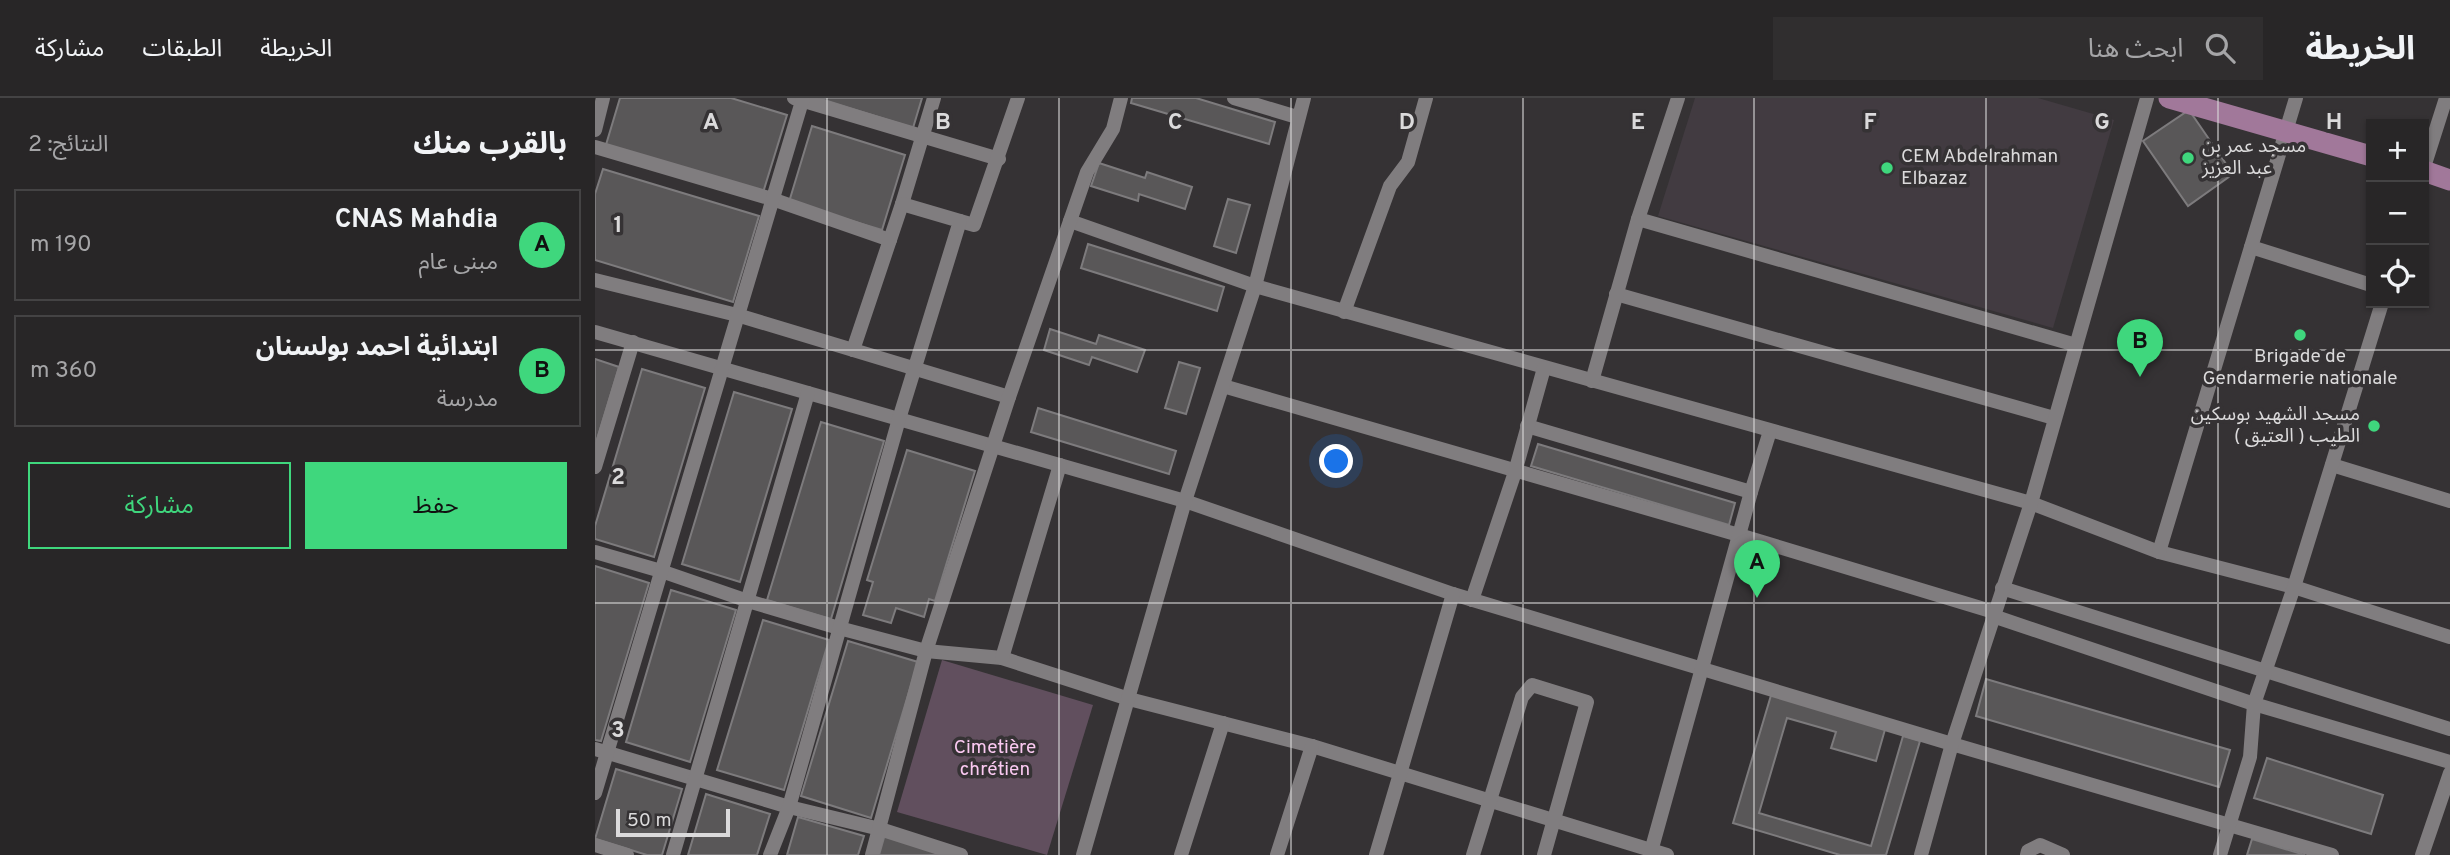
<!DOCTYPE html>
<html lang="ar">
<meta charset="utf-8">
<style>
:root{--surface:#282627;--page:#302e2f;--text:#f1f3f6;--muted:#a5a5a7;--line:#444344;--accent:#3fd77d}
body{margin:0;font-family:Overpass,"Noto Sans Arabic",sans-serif;background:var(--page);color:var(--text);direction:rtl}
.controls{position:absolute;right:21px;top:21px;display:grid;overflow:hidden;border-radius:0px;box-shadow:0 2px 5px #0004}
.controls button{width:63px;height:63px;display:grid;place-items:center;padding:0;border:0;border-bottom:2px solid var(--line);background:var(--surface);color:var(--text);font:35px sans-serif}
.scale{position:absolute;left:21px;bottom:18px;width:114px;box-sizing:border-box;padding-left:7px;border:4px solid #dbdadb;border-top:0;font-size:19px;line-height:24px;white-space:nowrap;color:#dbdadb;-webkit-text-stroke:5px #353234;paint-order:stroke}
.you{position:absolute;left:742px;top:364px;width:24px;height:24px;margin:-18px;border:5px solid #fff;border-radius:50%;background:#1a73e8;box-shadow:0 0 0 10px #1a73e833}
.badge{display:grid;place-items:center;width:46px;height:46px;border-radius:50%;background:var(--accent);color:#111;font-size:23px;font-weight:700}
.pin{position:absolute;translate:-50% -58px;filter:drop-shadow(0 2px 4px #0008)}
.pin::after{content:'';position:absolute;top:37px;width:24px;height:21px;background:inherit;clip-path:polygon(0 0,100% 0,50% 100%)}
.list{margin:0;padding:0;list-style:none}
h2{display:flex;justify-content:space-between;align-items:center;height:91px;margin:0;padding:0 28px;font-size:30px}
h2 small{font-size:23px;font-weight:400;color:var(--muted)}
.list li{display:grid;grid-template-columns:46px 1fr auto;gap:21px;align-items:center;box-sizing:border-box;height:112px;margin:0 14px 14px;padding:0 14px;border:2px solid var(--line);border-radius:0px}
.list b{display:block;font-size:26px;white-space:nowrap}
.list p{margin:0;font-size:23px;white-space:nowrap;color:var(--muted)}
.list em{font-size:23px;font-style:normal;color:var(--muted)}
.actions{display:flex;gap:14px;padding:21px 28px}
.actions a{flex:1;padding:16px 0;border:2px solid var(--accent);border-radius:0px;text-align:center;font-size:24px;color:var(--accent)}
.actions .main{background:var(--accent);color:#111}
.icon{flex:none;width:38px;height:38px;fill:none;stroke:currentColor;stroke-width:2;stroke-linecap:round;stroke-linejoin:round}
.map{position:relative;flex:none;width:1855px;height:757px;overflow:hidden;direction:ltr}
header{display:flex;align-items:center;gap:42px;box-sizing:border-box;height:98px;padding:0 35px;background:var(--surface);border-bottom:2px solid var(--line)}
header strong{font-size:33px}
nav{display:flex;gap:38px;margin-inline-start:auto;font-size:24px}
.search{width:490px;height:63px;background:var(--page);display:flex;align-items:center;gap:18px;box-sizing:border-box;padding:0 24px;border-radius:0px;color:var(--muted);font-size:26px}
main{display:flex}
aside{flex:1;background:var(--surface)}
.map>svg:first-child{display:block}
</style>
<header>
<strong>الخريطة</strong>
<div class="search"><svg class="icon" aria-label="search" viewBox="0 0 24 24"><circle cx="10" cy="10" r="6"/><path d="M15 15l6 6"/></svg>ابحث هنا</div>
<nav><a>الخريطة</a><a>الطبقات</a><a>مشاركة</a></nav>
</header>
<main>
<div class="map">
<svg width="1855" height="757" viewBox="0 0 1855 757">
<rect width="100%" height="100%" fill="#353234"/>
<!-- built -->
<polygon fill="#423b41" points="1100,0 1443,0 1519,22 1458,230 1063,118"/>
<!-- green -->
<polygon fill="#614f5e" points="347,562 498,607 452,757 302,714"/>
<!-- building -->
<g fill="#595758" stroke="#7d7b7d" stroke-width="2">
<polygon points="25,0 136,0 192,17 167,98 10,50"/>
<polygon points="223,0 327,0 318,30"/>
<polygon points="537,0 601,0 680,24 674,46 536,5"/>
<polygon points="1594,12 1638,76 1593,108 1548,43"/>
<polygon points="217,28 310,57 287,132 194,104"/>
<polygon points="504,65 550,80 552,74 597,89 590,111 544,96 543,103 496,88"/>
<polygon points="8,71 164,118 138,204 0,162 0,96"/>
<polygon points="633,101 655,107 641,155 619,148"/>
<polygon points="493,146 629,189 622,213 486,170"/>
<polygon points="455,231 501,246 504,237 550,252 542,274 497,259 494,267 449,252"/>
<polygon points="0,261 24,269 0,348"/>
<polygon points="584,264 605,270 591,316 570,310"/>
<polygon points="47,271 110,290 59,459 0,441 0,428"/>
<polygon points="139,294 197,311 145,484 87,466"/>
<polygon points="443,310 581,353 574,376 436,334"/>
<polygon points="226,324 289,343 236,521 172,502"/>
<polygon points="943,346 1140,405 1134,427 936,368"/>
<polygon points="312,352 380,373 340,503 334,501 329,519 301,510 296,525 268,517 278,484 272,482"/>
<polygon points="0,468 54,485 6,643 0,642"/>
<polygon points="76,492 141,512 95,664 31,644"/>
<polygon points="168,522 234,542 189,692 122,672"/>
<polygon points="253,543 323,564 276,720 206,698"/>
<polygon points="1391,581 1635,652 1624,689 1381,618"/>
<polygon points="1177,594 1291,628 1281,663 1236,650 1241,634 1192,620 1164,715 1276,748 1308,638 1325,643 1291,757 1245,757 1138,725"/>
<polygon points="1672,660 1788,697 1776,736 1659,700"/>
<polygon points="21,671 87,691 67,757 52,757 0,741"/>
<polygon points="111,696 175,716 162,757 93,757"/>
<polygon points="203,719 269,738 263,757 192,757"/>
<polygon points="290,736 361,757 284,757"/>
<polygon points="1657,741 1710,757 1652,757"/>
</g>
<g fill="none" stroke-linecap="round" stroke-linejoin="round">
<!-- minor -->
<g stroke="#807d7f" stroke-width="14">
<polyline points="199,0 404,61"/>
<polyline points="639,0 702,19"/>
<polyline points="0,32 8,0"/>
<polyline points="0,49 177,101 295,142"/>
<polyline points="1829,69 1851,0"/>
<polyline points="1043,121 1481,247"/>
<polyline points="365,123 379,127 423,0"/>
<polyline points="475,123 660,188 1436,405 1564,454 1699,489 1855,539"/>
<polyline points="1656,149 1776,187"/>
<polyline points="0,182 142,217 414,299"/>
<polyline points="1021,196 1459,320"/>
<polyline points="749,214 795,88 813,64 831,0"/>
<polyline points="0,234 590,403 858,496 1357,646 1737,757"/>
<polyline points="258,252 307,106 339,0"/>
<polyline points="997,283 1043,121 1083,0"/>
<polyline points="628,288 1144,437 1399,514"/>
<polyline points="932,328 1156,394"/>
<polyline points="1737,367 1855,403"/>
<polyline points="0,369 38,244"/>
<polyline points="0,454 66,473 153,503 244,530 331,553 407,560 534,601 717,648 1072,757"/>
<polyline points="1564,454 1701,0"/>
<polyline points="1407,490 1855,631"/>
<polyline points="877,502 920,374 949,270"/>
<polyline points="1398,518 1659,606 1855,664"/>
<polyline points="407,560 465,367"/>
<polyline points="0,651 194,709 285,731 366,757"/>
<polyline points="0,695 208,0"/>
<polyline points="0,747 32,757"/>
<polyline points="78,757 213,295"/>
<polyline points="175,757 194,709 304,321 365,123 307,106"/>
<polyline points="277,757 331,553 414,299 492,74 518,31 526,0"/>
<polyline points="488,757 590,403 660,188 709,0"/>
<polyline points="586,757 628,625"/>
<polyline points="682,757 717,648"/>
<polyline points="781,757 858,496"/>
<polyline points="878,757 927,599 937,587 992,604 949,757"/>
<polyline points="1055,757 1156,394 1175,333"/>
<polyline points="1326,757 1357,646 1436,405 1552,0"/>
<polyline points="1432,757 1433,753 1445,747 1468,757"/>
<polyline points="1625,757 1655,659 1659,606 1699,489 1787,205"/>
<polyline points="1827,757 1855,675"/>
</g>
<!-- primary -->
<g stroke="#a1789a" stroke-width="21">
<polyline points="1574,0 1776,58"/>
<polyline points="1829,73 1855,82"/>
</g>
</g>
<!-- grid -->
<path fill="none" stroke="#dbdadb" stroke-width="2" stroke-opacity="0.55" d="M232 0V757M464 0V757M696 0V757M928 0V757M1159 0V757M1391 0V757M1623 0V757M0 252H1855M0 505H1855"/>
<!-- markers -->
<g fill="#3fd77d" stroke="#353234" stroke-width="2.5">
<circle cx="1593" cy="60" r="7"/>
<circle cx="1292" cy="70" r="7"/>
<circle cx="1705" cy="237" r="7"/>
<circle cx="1779" cy="328" r="7"/>
</g>
<g text-anchor="middle" dominant-baseline="central" stroke-width="7" stroke-linejoin="round" paint-order="stroke">
<!-- poi labels -->
<g font-size="19" fill="#dbdadb" stroke="#353234" text-anchor="start">
<text x="1607" y="49">مسجد عمر بن<tspan x="1607" dy="22">عبد العزيز</tspan></text>
<text x="1306" y="59">CEM Abdelrahman<tspan x="1306" dy="22">Elbazaz</tspan></text>
<text x="1705" y="259" text-anchor="middle">Brigade de<tspan x="1705" dy="22">Gendarmerie nationale</tspan></text>
<text x="1765" y="317" text-anchor="end">مسجد الشهيد بوسكين<tspan x="1765" dy="22">الطيب ( العتيق )</tspan></text>
</g>
<!-- park labels -->
<g font-size="19" fill="#fac9f1" stroke="#353234">
<text x="400" y="650">Cimetière<tspan x="400" dy="22">chrétien</tspan></text>
</g>
</g>
<g font-size="23" text-anchor="middle" font-weight="bold" fill="#dbdadb" stroke="#353234" stroke-width="7" stroke-linejoin="round" paint-order="stroke">
<text x="116" y="31">A</text>
<text x="348" y="31">B</text>
<text x="580" y="31">C</text>
<text x="812" y="31">D</text>
<text x="1043" y="31">E</text>
<text x="1275" y="31">F</text>
<text x="1507" y="31">G</text>
<text x="1739" y="31">H</text>
<text x="23" y="134">1</text>
<text x="23" y="386">2</text>
<text x="23" y="639">3</text>
</g>
</svg>
<div class="controls">
<button>+</button>
<button>−</button>
<button><svg class="icon" aria-label="locate" viewBox="0 0 24 24"><circle cx="12" cy="12" r="6"/><path d="M12 2v4M12 18v4M2 12h4M18 12h4"/></svg></button>
</div>
<div class="scale">50 m</div>
<div class="you"></div>
<div class="pin badge" style="left:1162px;top:500px">A</div>
<div class="pin badge" style="left:1545px;top:279px">B</div>
</div>
<aside>
<h2>بالقرب منك<small>النتائج: 2</small></h2>
<ul class="list">
<li><span class="badge">A</span><div><b>CNAS Mahdia</b><p>مبنى عام</p></div><em>190 m</em></li>
<li><span class="badge">B</span><div><b>ابتدائية احمد بولسنان</b><p>مدرسة</p></div><em>360 m</em></li>
</ul>
<div class="actions"><a class="main">حفظ</a><a>مشاركة</a></div>
</aside>
</main>
